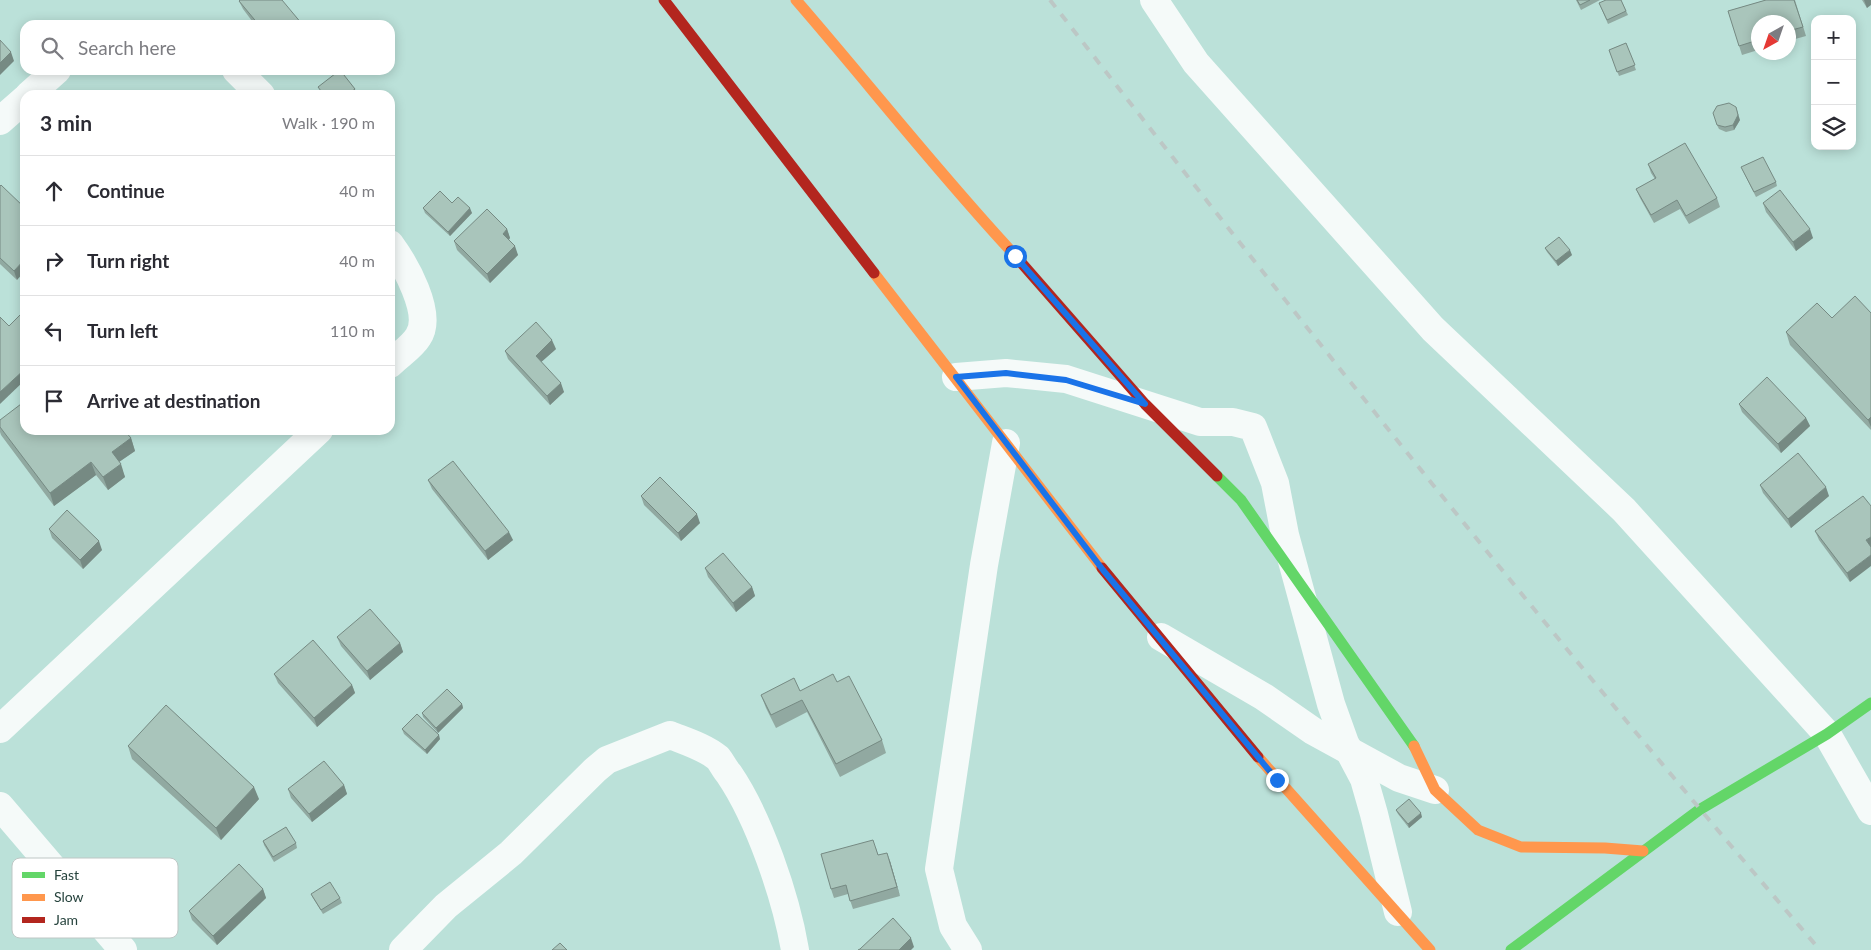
<!DOCTYPE html>
<meta charset="utf-8">
<style>
:root{--surface:#fff;--page:#f2f2f3;--text:#2b2b33;--muted:#7c7c81;--line:#e1e1e2}
body{margin:0;font-family:Lato,sans-serif;background:var(--page);color:var(--text)}
.controls{position:absolute;right:15px;top:15px;display:grid;overflow:hidden;border-radius:10px;box-shadow:0 2px 12px #0003}
.controls button{width:45px;height:45px;display:grid;place-items:center;padding:0;border:0;border-bottom:1px solid var(--line);background:var(--surface);color:var(--text);font:25px sans-serif}
.compass{position:absolute;left:1751px;top:15px;width:45px;height:45px;border-radius:50%;background:var(--surface);box-shadow:0 2px 12px #0003;rotate:220deg}
.stop{position:absolute;width:15px;height:15px;margin:-11px;border:4px solid #1a73e8;border-radius:50%;background:#fff}
.stop.end{background:#1a73e8;border-color:#fff;box-shadow:0 1px 5px #0008}
.list{margin:0;padding:0;list-style:none}
h2{display:flex;justify-content:space-between;align-items:center;height:65px;margin:0;padding:0 20px;font-size:21px}
h2 small{font-size:16px;font-weight:400;color:var(--muted)}
.list li{display:grid;grid-template-columns:32px 1fr auto;gap:15px;align-items:center;box-sizing:border-box;height:70px;padding:0 20px;border-top:1px solid var(--line)}
.list b{display:block;font-size:19px;white-space:nowrap}
.list em{font-size:16px;font-style:normal;color:var(--muted)}
.icon{flex:none;width:28px;height:28px;fill:none;stroke:currentColor;stroke-width:2;stroke-linecap:round;stroke-linejoin:round}
.map{position:relative;flex:none;width:1871px;height:950px;overflow:hidden}
.search{position:absolute;background:var(--surface);box-shadow:0 2px 12px #0003;left:20px;top:20px;width:375px;height:55px;display:flex;align-items:center;gap:12px;box-sizing:border-box;padding:0 18px;border-radius:15px;color:var(--muted);font-size:19px}
.panel{position:absolute;background:var(--surface);box-shadow:0 2px 12px #0003;left:20px;top:90px;width:375px;height:345px;border-radius:15px}
.map>svg:first-child{display:block}
</style>
<div class="map">
<svg width="1871" height="950" viewBox="0 0 1871 950">
<rect width="100%" height="100%" fill="#bbe1d9"/>
<g fill="none" stroke-linecap="round" stroke-linejoin="round">
<!-- street -->
<g stroke="#f5faf9" stroke-width="28">
<polyline points="1154,0 1196,63 1433,329 1624,510 1827,734 1871,811"/>
<polyline points="236,70 261,95"/>
<polyline points="29,95 57,70"/>
<polyline points="0,121 25,99"/>
<path d="M390 244C404 263 434 314 418 337 412 347 399 355 390 364"/>
<polyline points="956,377 1006,373 1066,379 1200,422 1233,422 1253,427 1275,483 1285,535 1331,704 1345,743 1364,779 1374,814 1398,912"/>
<polyline points="1161,637 1264,697 1313,731 1399,778 1435,790"/>
<polyline points="0,729 319,430"/>
<polyline points="0,806 123,950"/>
<path d="M403 950 446 906 511 853 595 770 607 760 670 735C685 741 705 747 718 758 722 763 725 770 729 774 759 818 786 897 795 950"/>
<polyline points="968,950 953,926 939,869 984,565 1006,443"/>
</g>
<!-- fast -->
<g stroke="#63d668" stroke-width="11">
<polyline points="1217,476 1241,500 1414,746"/>
<polyline points="1511,950 1699,810 1827,734 1871,703"/>
</g>
<!-- slow -->
<g stroke="#ff974d" stroke-width="11">
<path d="M796 0C868 83 936 170 1011 251"/>
<polyline points="874,273 1102,568"/>
<polyline points="1414,746 1435,790 1478,830 1521,847 1605,848 1643,851"/>
<polyline points="1258,757 1430,950"/>
</g>
<!-- jam -->
<g stroke="#b3261e" stroke-width="11">
<polyline points="664,0 874,273"/>
<polyline points="1011,251 1145,404 1217,476"/>
<polyline points="1102,568 1258,757"/>
</g>
<!-- rail -->
<path stroke="#bcc7c5" stroke-width="4" stroke-dasharray="9 9" stroke-linecap="butt" d="M1050 0C1300 322 1554 641 1820 950"/>
</g>
<!-- wall -->
<g fill="#91a9a1">
<polygon points="1576,0 1600,0 1581,10"/>
<polygon points="1621,0 1628,15 1608,24 1599,3"/>
<polygon points="1766,0 1795,0 1806,36 1788,41 1788,22 1758,22 1758,50 1742,55 1728,11"/>
<polygon points="1862,0 1871,0 1867,8"/>
<polygon points="239,1 302,25 255,25 243,9"/>
<polygon points="1626,43 1636,70 1619,76 1609,50"/>
<polygon points="1740,120 1734,130 1726,132 1719,129 1717,125"/>
<polygon points="1648,164 1717,198 1720,207 1689,224 1680,209 1654,223 1640,198 1636,189 1655,179 1651,173"/>
<polygon points="1741,167 1776,182 1777,186 1756,197"/>
<polygon points="0,186 17,280 0,264"/>
<polygon points="452,203 472,213 450,236 425,213 423,208"/>
<polygon points="1763,203 1813,238 1796,251 1766,212"/>
<polygon points="507,229 510,238 509,240 518,255 490,283 457,250 454,241"/>
<polygon points="1545,248 1572,255 1558,266 1547,252"/>
<polygon points="1871,313 1871,430 1790,345 1786,332 1832,318"/>
<polygon points="556,349 541,362 564,392 550,405 508,359 505,351"/>
<polygon points="1739,404 1806,418 1810,426 1781,453 1742,412"/>
<polygon points="0,420 131,438 135,451 119,462 125,477 108,490 96,475 54,506 1,435 0,432"/>
<polygon points="428,480 513,540 488,560 432,489"/>
<polygon points="1760,485 1829,496 1791,528 1763,493"/>
<polygon points="641,496 700,523 681,541 644,505"/>
<polygon points="1871,506 1850,582 1819,540 1815,531"/>
<polygon points="49,529 102,550 83,569 52,538"/>
<polygon points="705,568 752,587 755,596 736,612 708,577"/>
<polygon points="337,637 400,643 403,652 370,680 341,646"/>
<polygon points="274,674 352,685 355,693 317,727 278,683"/>
<polygon points="837,682 882,740 886,753 840,777 807,712 776,728 766,708 761,695 800,691"/>
<polygon points="462,704 463,708 438,733 423,717 422,713"/>
<polygon points="402,729 440,739 427,754 404,734"/>
<polygon points="128,746 259,799 221,840 132,759"/>
<polygon points="344,785 347,794 312,822 291,798 288,789"/>
<polygon points="1396,810 1422,817 1409,828 1398,814"/>
<polygon points="263,841 296,843 297,848 274,862 264,845"/>
<polygon points="876,848 878,855 890,861 900,896 853,909 848,894 834,898 831,889"/>
<polygon points="263,889 266,898 217,945 192,920 189,911"/>
<polygon points="311,894 340,898 342,903 323,914 313,898"/>
</g>
<!-- shaded-wall -->
<g fill="#768a83">
<polygon points="1864,0 1871,0 1871,5 1867,8"/>
<polygon points="11,52 14,61 0,75 0,63"/>
<polygon points="355,89 356,94 355,95 347,95"/>
<polygon points="1736,107 1740,120 1734,130 1733,125"/>
<polygon points="470,208 472,213 450,236 448,232"/>
<polygon points="507,229 510,238 506,242 503,234"/>
<polygon points="1810,229 1813,238 1796,251 1793,242"/>
<polygon points="515,246 518,255 490,283 487,274"/>
<polygon points="1570,250 1572,255 1558,266 1556,261"/>
<polygon points="25,259 25,271 17,280 14,271"/>
<polygon points="552,340 556,349 539,364 536,356"/>
<polygon points="25,369 25,380 0,404 0,392"/>
<polygon points="561,383 564,392 550,405 547,396"/>
<polygon points="1871,417 1871,427 1868,420"/>
<polygon points="1806,418 1810,426 1781,453 1778,444"/>
<polygon points="131,438 135,451 116,464 112,452"/>
<polygon points="91,462 96,475 54,506 50,493"/>
<polygon points="121,464 125,477 108,490 103,477"/>
<polygon points="1826,487 1829,496 1791,528 1788,519"/>
<polygon points="697,514 700,523 681,541 678,533"/>
<polygon points="509,532 513,540 488,560 485,551"/>
<polygon points="1871,537 1871,548 1866,540"/>
<polygon points="99,541 102,550 83,569 80,560"/>
<polygon points="1871,555 1871,566 1850,582 1847,573"/>
<polygon points="752,587 755,596 736,612 733,603"/>
<polygon points="400,643 403,652 370,680 367,671"/>
<polygon points="352,685 355,693 317,727 314,718"/>
<polygon points="462,704 463,708 438,733 436,728"/>
<polygon points="439,735 440,739 427,754 425,750"/>
<polygon points="344,785 347,794 312,822 309,814"/>
<polygon points="254,787 259,799 221,840 216,828"/>
<polygon points="1421,813 1422,817 1409,828 1408,824"/>
<polygon points="887,853 890,861 900,896 897,887"/>
<polygon points="263,889 266,898 217,945 213,936"/>
<polygon points="911,938 914,947 911,950 899,950"/>
</g>
<!-- building -->
<g fill="#a9c5bb" stroke="#768a83">
<polygon points="240,0 282,0 302,24 301,25 259,25 239,1"/>
<polygon points="1577,0 1590,0 1580,5"/>
<polygon points="1606,0 1621,0 1626,11 1607,20 1599,3"/>
<polygon points="1766,0 1794,0 1803,27 1788,31 1788,22 1758,22 1758,40 1739,46 1728,11"/>
<polygon points="0,40 11,52 0,63"/>
<polygon points="1626,43 1635,65 1617,72 1609,50"/>
<polygon points="340,70 355,89 347,95 324,95 318,87"/>
<polygon points="1729,103 1736,107 1738,115 1733,125 1725,127 1717,125 1713,113 1717,106"/>
<polygon points="1685,143 1717,198 1686,216 1677,200 1651,215 1636,189 1656,178 1648,164"/>
<polygon points="1763,157 1776,182 1754,192 1741,167"/>
<polygon points="1,185 25,208 25,259 14,271 0,258 0,186"/>
<polygon points="1780,190 1810,229 1793,242 1763,203"/>
<polygon points="440,191 452,203 458,197 470,208 448,232 423,208"/>
<polygon points="487,209 507,229 503,234 515,246 487,274 454,241"/>
<polygon points="1559,237 1570,250 1556,261 1545,248"/>
<polygon points="1855,296 1871,313 1871,417 1868,420 1786,332 1817,303 1832,318"/>
<polygon points="20,315 25,320 25,369 0,392 0,317 9,326"/>
<polygon points="536,322 552,340 536,356 561,383 547,396 505,351"/>
<polygon points="1767,377 1806,418 1778,444 1739,404"/>
<polygon points="25,401 25,430 124,430 131,438 112,452 121,464 103,477 91,462 50,493 0,427 0,420"/>
<polygon points="1798,453 1826,487 1788,519 1760,485"/>
<polygon points="453,461 509,532 485,551 428,480"/>
<polygon points="660,477 697,514 678,533 641,496"/>
<polygon points="1863,496 1871,506 1871,537 1866,540 1871,547 1871,555 1847,573 1815,531"/>
<polygon points="67,510 99,541 80,560 49,529"/>
<polygon points="723,553 752,587 733,603 705,568"/>
<polygon points="370,609 400,643 367,671 337,637"/>
<polygon points="313,640 352,685 314,718 274,674"/>
<polygon points="833,674 837,682 849,676 882,740 836,764 802,700 771,715 761,695 794,678 800,691"/>
<polygon points="447,689 462,704 436,728 422,713"/>
<polygon points="166,705 254,787 216,828 128,746"/>
<polygon points="417,714 439,735 425,750 402,729"/>
<polygon points="324,761 344,785 309,814 288,789"/>
<polygon points="1409,799 1421,813 1408,824 1396,810"/>
<polygon points="286,827 296,843 273,857 263,841"/>
<polygon points="873,840 878,855 887,853 897,887 850,901 846,885 831,889 821,854"/>
<polygon points="239,864 263,889 213,936 189,911"/>
<polygon points="330,882 340,898 321,910 311,894"/>
<polygon points="893,918 911,938 899,950 858,950 860,949"/>
<polygon points="560,943 567,950 552,950"/>
</g>
<g fill="none" stroke-linecap="round" stroke-linejoin="round">
<!-- route -->
<polyline stroke="#1a73e8" stroke-width="6" points="1015,256 1145,404 1066,380 1006,373 956,377 1103,570 1277,780"/>
</g>
<!-- legend -->
<rect x="12" y="858" width="166" height="80" rx="8" fill="#fff" stroke="#bec7c5" stroke-width="1"/>
<rect x="22" y="872" width="23" height="6" fill="#63d668"/>
<rect x="22" y="894" width="23" height="7" fill="#ff974d"/>
<rect x="22" y="917" width="23" height="6" fill="#b3261e"/>
<g font-size="14" fill="#26433d">
<text x="54" y="880">Fast</text>
<text x="54" y="902">Slow</text>
<text x="54" y="925">Jam</text>
</g>
</svg>
<div class="controls">
<button>+</button>
<button>−</button>
<button><svg class="icon" aria-label="layers" viewBox="0 0 24 24"><path d="M12 4l9 5-9 5-9-5zM3 14l9 5 9-5"/></svg></button>
</div>
<svg class="compass" viewBox="-18 -18 36 36"><path d="M0-13l5 13h-10z" fill="#e53935"/><path d="M0 13l5-13h-10z" fill="#7c7c81"/></svg>
<div class="stop" style="left:1015px;top:256px"></div>
<div class="stop end" style="left:1277px;top:780px"></div>
<div class="search"><svg class="icon" aria-label="search" viewBox="0 0 24 24"><circle cx="10" cy="10" r="6"/><path d="M15 15l6 6"/></svg>Search here</div>
<section class="panel">
<h2>3 min<small>Walk · 190 m</small></h2>
<ul class="list">
<li><svg class="icon" aria-label="ahead" viewBox="0 0 24 24"><path d="M12 20V5M6 11l6-6 6 6"/></svg><div><b>Continue</b></div><em>40 m</em></li>
<li><svg class="icon" aria-label="right" viewBox="0 0 24 24"><path d="M7 20v-9h11M14 6l5 5-5 5"/></svg><div><b>Turn right</b></div><em>40 m</em></li>
<li><svg class="icon" aria-label="left" viewBox="0 0 24 24"><path d="M17 20v-9H6M10 6l-5 5 5 5"/></svg><div><b>Turn left</b></div><em>110 m</em></li>
<li><svg class="icon" aria-label="arrive" viewBox="0 0 24 24"><path d="M6 21V4h12l-3 4 3 4H6"/></svg><div><b>Arrive at destination</b></div></li>
</ul>
</section>
</div>
